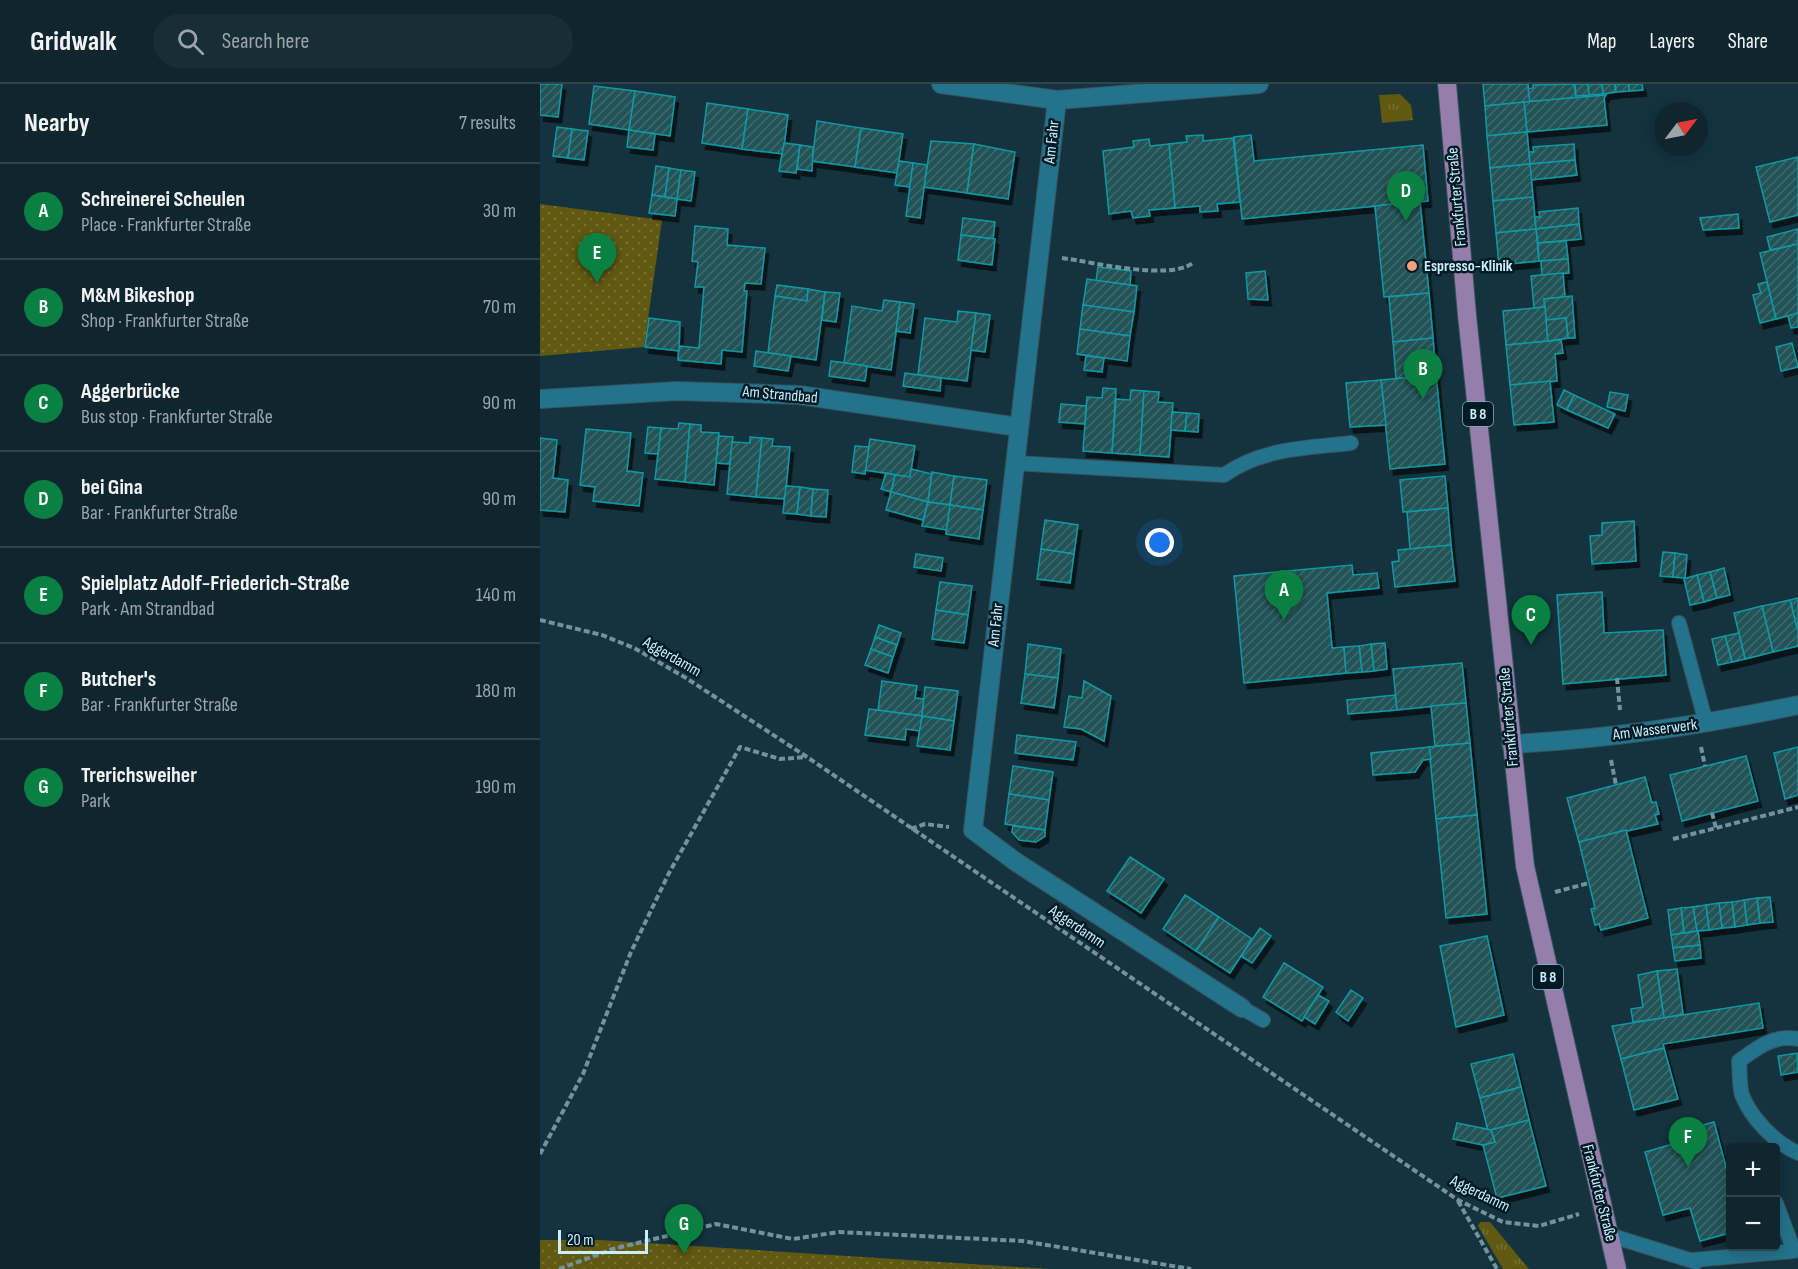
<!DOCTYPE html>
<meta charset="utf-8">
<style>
:root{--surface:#0f262e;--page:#182e36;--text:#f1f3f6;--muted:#9ba5aa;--line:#2f434a;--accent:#0b8043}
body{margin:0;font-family:"Sofia Sans Condensed",sans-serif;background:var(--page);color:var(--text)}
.controls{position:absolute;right:18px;bottom:18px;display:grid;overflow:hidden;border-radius:6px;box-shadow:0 3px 15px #0003}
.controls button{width:54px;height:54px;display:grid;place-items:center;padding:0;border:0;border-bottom:2px solid var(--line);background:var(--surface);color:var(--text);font:30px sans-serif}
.compass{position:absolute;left:1114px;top:18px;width:54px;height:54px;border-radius:50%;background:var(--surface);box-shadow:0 3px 15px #0003;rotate:58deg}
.scale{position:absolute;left:18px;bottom:15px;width:90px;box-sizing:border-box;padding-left:6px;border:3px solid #caeefc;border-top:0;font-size:16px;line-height:21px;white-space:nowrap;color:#caeefc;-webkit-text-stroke:4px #001b25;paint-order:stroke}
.you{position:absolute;left:620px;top:459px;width:21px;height:21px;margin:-15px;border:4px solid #fff;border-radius:50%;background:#1a73e8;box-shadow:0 0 0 9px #1a73e833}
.badge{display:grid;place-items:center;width:39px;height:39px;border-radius:50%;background:var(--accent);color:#fff;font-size:20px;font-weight:700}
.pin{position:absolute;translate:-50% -50px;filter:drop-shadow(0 2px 3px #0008)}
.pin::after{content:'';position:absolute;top:32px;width:21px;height:18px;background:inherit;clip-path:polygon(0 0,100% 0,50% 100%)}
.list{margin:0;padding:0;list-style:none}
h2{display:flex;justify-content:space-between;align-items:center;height:78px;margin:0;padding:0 24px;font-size:26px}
h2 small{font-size:20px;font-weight:400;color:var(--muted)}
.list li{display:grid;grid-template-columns:39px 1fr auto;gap:18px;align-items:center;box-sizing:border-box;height:96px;padding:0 24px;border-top:2px solid var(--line)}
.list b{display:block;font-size:22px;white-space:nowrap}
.list p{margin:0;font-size:20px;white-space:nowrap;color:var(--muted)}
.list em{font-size:20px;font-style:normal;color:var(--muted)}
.icon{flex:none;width:33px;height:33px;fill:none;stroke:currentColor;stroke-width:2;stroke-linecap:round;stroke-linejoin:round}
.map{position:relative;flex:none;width:1258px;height:1185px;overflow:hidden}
header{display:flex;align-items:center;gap:36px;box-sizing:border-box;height:84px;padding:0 30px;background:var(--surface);border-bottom:2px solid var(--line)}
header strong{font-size:28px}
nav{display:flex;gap:33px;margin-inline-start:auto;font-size:21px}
.search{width:420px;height:54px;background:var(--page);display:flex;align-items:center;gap:15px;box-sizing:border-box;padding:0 21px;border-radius:33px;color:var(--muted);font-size:22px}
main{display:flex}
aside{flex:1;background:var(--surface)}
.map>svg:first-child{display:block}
</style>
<header>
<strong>Gridwalk</strong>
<div class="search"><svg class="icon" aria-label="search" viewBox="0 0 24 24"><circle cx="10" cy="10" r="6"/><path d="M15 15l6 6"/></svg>Search here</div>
<nav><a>Map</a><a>Layers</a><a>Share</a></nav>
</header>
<main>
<aside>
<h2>Nearby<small>7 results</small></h2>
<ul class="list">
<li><span class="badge">A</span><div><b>Schreinerei Scheulen</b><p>Place · Frankfurter Straße</p></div><em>30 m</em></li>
<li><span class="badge">B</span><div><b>M&amp;M Bikeshop</b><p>Shop · Frankfurter Straße</p></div><em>70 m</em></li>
<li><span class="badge">C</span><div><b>Aggerbrücke</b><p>Bus stop · Frankfurter Straße</p></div><em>90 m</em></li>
<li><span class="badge">D</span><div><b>bei Gina</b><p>Bar · Frankfurter Straße</p></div><em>90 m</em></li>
<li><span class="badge">E</span><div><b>Spielplatz Adolf-Friederich-Straße</b><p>Park · Am Strandbad</p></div><em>140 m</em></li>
<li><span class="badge">F</span><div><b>Butcher's</b><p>Bar · Frankfurter Straße</p></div><em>180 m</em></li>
<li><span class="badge">G</span><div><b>Trerichsweiher</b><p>Park</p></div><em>190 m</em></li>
</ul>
</aside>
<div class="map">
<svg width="1258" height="1185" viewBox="0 0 1258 1185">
<defs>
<pattern id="grass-tufts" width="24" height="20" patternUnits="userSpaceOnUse" patternTransform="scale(1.5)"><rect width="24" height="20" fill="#615911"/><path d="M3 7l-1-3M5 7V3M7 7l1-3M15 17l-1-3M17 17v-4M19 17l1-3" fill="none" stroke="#767135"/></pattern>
<pattern id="park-dots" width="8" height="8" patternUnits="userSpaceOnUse" patternTransform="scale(1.5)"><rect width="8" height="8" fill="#615911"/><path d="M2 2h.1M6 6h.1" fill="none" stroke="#767135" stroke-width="1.8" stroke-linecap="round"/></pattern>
<pattern id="building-hatch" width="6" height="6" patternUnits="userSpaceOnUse" patternTransform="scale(1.5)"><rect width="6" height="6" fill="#215256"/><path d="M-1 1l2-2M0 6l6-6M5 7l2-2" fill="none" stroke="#406b6f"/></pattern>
<filter id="shadow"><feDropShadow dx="3.5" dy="6" stdDeviation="0" flood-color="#0009"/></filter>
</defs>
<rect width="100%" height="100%" fill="#14333e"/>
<!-- grass -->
<g fill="url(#grass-tufts)">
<polygon points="860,10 871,21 873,36 842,39 839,11"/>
<polygon points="940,1138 950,1138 989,1185 963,1185 938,1142"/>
</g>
<!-- park -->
<g fill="url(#park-dots)">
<polygon points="0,120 122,136 104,263 0,272"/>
<polygon points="0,1156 60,1156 510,1185 0,1185"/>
</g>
<!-- building -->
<g fill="url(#building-hatch)" stroke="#119aa4" stroke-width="1.5" filter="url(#shadow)">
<polygon points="0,0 22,0 18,33 0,31"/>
<polygon points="943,0 988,0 990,18 945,22"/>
<polygon points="1034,0 1036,14 990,18 988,5 993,4 993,1"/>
<polygon points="1035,0 1048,0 1049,11 1036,12"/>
<polygon points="1048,0 1062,0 1063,10 1049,11"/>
<polygon points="1062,0 1075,0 1076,8 1063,10"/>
<polygon points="1075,0 1089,0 1089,7 1076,8"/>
<polygon points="1089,0 1102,0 1103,6 1089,7"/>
<polygon points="54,2 95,7 89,46 49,40"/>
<polygon points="95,7 135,13 130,52 89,46"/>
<polygon points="1066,11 1064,14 1067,41 987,48 984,18"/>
<polygon points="984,18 987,48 947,52 945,22"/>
<polygon points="167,19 208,25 202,65 162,59"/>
<polygon points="208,25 248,31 243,70 202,65"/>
<polygon points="277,37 321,44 315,83 272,77"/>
<polygon points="17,43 32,45 28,74 13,72"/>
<polygon points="321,44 363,50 357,89 315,83"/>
<polygon points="32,45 48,47 44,76 28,74"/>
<polygon points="89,46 115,50 113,66 87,63"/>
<polygon points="987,48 990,80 950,84 947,52"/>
<polygon points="663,51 663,57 693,54 700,118 677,120 678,127 660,128 660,122 635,124 629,60 647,58 646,52"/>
<polygon points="711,51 714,77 883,61 888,117 702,135 694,53"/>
<polygon points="609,55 610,62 629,60 635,124 609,126 610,132 593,134 591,127 569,130 563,67 594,63 593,57"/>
<polygon points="391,57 434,60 427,109 384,103"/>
<polygon points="244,59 260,61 256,89 239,87"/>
<polygon points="434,60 475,68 468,115 427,109"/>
<polygon points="1034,60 1035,76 990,80 989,68 994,68 993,63"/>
<polygon points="260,61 273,63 272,87 257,85"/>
<polygon points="1258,73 1258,131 1230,138 1216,83"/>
<polygon points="1035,76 1037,91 991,96 990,80"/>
<polygon points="359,77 373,79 370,103 355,101"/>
<polygon points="373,79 387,81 380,134 366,132"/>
<polygon points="990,80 993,113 953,117 950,84"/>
<polygon points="116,82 129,84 125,113 112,111"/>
<polygon points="129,84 141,86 137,115 125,113"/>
<polygon points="141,86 155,88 151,117 137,115"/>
<polygon points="112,111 137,115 135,132 109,129"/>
<polygon points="993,113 996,145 956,149 953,117"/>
<polygon points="880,117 889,209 844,213 835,122"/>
<polygon points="1038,124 1039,140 996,145 995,133 1000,133 999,128"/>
<polygon points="1198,130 1199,144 1163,146 1160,134"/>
<polygon points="423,134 455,138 453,155 421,151"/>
<polygon points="1039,140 1041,155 998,159 996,145"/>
<polygon points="155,142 188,145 187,161 225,164 221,200 205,199 204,207 207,207 202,268 182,266 181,280 138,276 139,262 159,264 164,203 155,203 158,178 152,177"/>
<polygon points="996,145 999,177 959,181 956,149"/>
<polygon points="1258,145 1258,160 1230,166 1227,153"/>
<polygon points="421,151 455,155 452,181 418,176"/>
<polygon points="1026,157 1028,175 999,177 998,159"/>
<polygon points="1258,160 1258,229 1236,235 1220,169"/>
<polygon points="1028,175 1029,189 1002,191 1001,177"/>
<polygon points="558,183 591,187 590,201 556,197"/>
<polygon points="725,187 728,216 708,215 706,189"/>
<polygon points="1023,189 1025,213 1004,215 1005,223 994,224 991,192"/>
<polygon points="547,195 597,202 594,228 543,221"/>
<polygon points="1227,198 1236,235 1220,239 1213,211 1221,209 1218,200"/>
<polygon points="237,201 268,205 267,217 235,212"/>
<polygon points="268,205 285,208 276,276 228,269 235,212 267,217"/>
<polygon points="285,208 300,209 296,238 282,236"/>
<polygon points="889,209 893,254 853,258 849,213"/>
<polygon points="1032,212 1035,254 1028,254 1026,234 1006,236 1004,215"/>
<polygon points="344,216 360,218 351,286 304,279 312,222 342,227"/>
<polygon points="360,218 374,220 370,249 356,247"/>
<polygon points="543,221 594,228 590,252 540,245"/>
<polygon points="1005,223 1008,257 966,261 963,227"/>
<polygon points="418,227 436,229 427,297 378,291 385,234 417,238"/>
<polygon points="436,229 450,231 445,268 431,266"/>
<polygon points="1258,229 1258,243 1251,244 1248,232"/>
<polygon points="109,234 140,238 139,267 105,263"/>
<polygon points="1026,234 1028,254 1008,257 1006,236"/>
<polygon points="540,245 590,252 587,277 537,270"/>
<polygon points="893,254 896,291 856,295 853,258"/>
<polygon points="1021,256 1023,269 1015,270 1017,297 970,301 966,261"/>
<polygon points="1252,259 1258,283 1241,287 1236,263"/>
<polygon points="216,267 251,272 248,287 214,282"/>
<polygon points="546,272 564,274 562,288 544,286"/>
<polygon points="291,277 327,282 325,297 289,292"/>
<polygon points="365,289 401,294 400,307 363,302"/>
<polygon points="896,291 905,380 850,385 841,296"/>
<polygon points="841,296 846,341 810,343 806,299"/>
<polygon points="1010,297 1014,338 974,341 970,301"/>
<polygon points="563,304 576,305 572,369 543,367 547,313 562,314"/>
<polygon points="591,306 604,307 600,371 572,369 576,315 590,316"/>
<polygon points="1024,306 1034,311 1027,326 1017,321"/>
<polygon points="604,307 619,308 618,318 633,319 629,373 600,371"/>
<polygon points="1070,308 1088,311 1085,327 1067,323"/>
<polygon points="1034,311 1075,330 1068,344 1027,326"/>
<polygon points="521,320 546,322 545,340 519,338"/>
<polygon points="632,328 647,329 645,347 631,346"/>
<polygon points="647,329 659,330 658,348 645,347"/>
<polygon points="139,339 150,340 145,398 115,395 121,344 138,345"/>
<polygon points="150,340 161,341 161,348 179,349 174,401 145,398"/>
<polygon points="108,343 121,344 118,370 105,369"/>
<polygon points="46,345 91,349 87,387 103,389 99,422 53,417 55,403 40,401"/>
<polygon points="179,352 193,353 190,380 176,379"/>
<polygon points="210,353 222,354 216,413 187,410 192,358 210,359"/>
<polygon points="0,354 17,356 13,394 28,396 25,428 0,426"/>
<polygon points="222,354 233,355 232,362 250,363 245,415 216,413"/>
<polygon points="330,355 375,362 370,393 325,386"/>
<polygon points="315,362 329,363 325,390 312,388"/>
<polygon points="371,385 392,390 388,418 351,408 355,391 370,393"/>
<polygon points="392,388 414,392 410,421 388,418"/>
<polygon points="346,389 355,391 351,408 341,405"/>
<polygon points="414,392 447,396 443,426 410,421"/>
<polygon points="905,392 908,424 863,428 860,396"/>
<polygon points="246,402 260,403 257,430 243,429"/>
<polygon points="260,403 273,405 271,432 257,430"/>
<polygon points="273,405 288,406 286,433 271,432"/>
<polygon points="351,408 388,418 383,436 346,426"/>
<polygon points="388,418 410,421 407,446 382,442"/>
<polygon points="410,421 443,426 439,455 406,450"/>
<polygon points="908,424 911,461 870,465 867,428"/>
<polygon points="505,436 538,441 534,470 501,465"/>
<polygon points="1094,437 1096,477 1052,480 1050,452 1062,451 1062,439"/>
<polygon points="911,461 915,497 855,503 852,478 859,477 858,466"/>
<polygon points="501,465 534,470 530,499 497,495"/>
<polygon points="1123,468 1135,469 1133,493 1120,492"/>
<polygon points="1135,469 1147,471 1145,494 1133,493"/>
<polygon points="376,470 403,474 401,487 374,483"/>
<polygon points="812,481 813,491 837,489 839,504 787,509 792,564 804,563 806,589 704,599 694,492"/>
<polygon points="1184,484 1190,511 1177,514 1170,488"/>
<polygon points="1170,488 1177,514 1164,518 1157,491"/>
<polygon points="1157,491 1164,518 1150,521 1144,495"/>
<polygon points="400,498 432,502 428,531 396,526"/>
<polygon points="1062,508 1064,549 1123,546 1126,591 1023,600 1017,511"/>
<polygon points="1258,514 1258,548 1250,516"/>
<polygon points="1250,516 1258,548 1258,562 1233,568 1222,522"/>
<polygon points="1222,522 1233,568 1205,575 1194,529"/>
<polygon points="396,526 428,531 424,559 392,555"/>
<polygon points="339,541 361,549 357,561 335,553"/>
<polygon points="1199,549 1205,575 1192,578 1185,552"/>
<polygon points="1185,552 1192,578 1178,581 1172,555"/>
<polygon points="335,553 357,561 353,573 331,565"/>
<polygon points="845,559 847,585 834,587 831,560"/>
<polygon points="488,560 521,565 518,594 485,590"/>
<polygon points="831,560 834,587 822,588 819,562"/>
<polygon points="819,562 822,588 806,589 804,563"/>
<polygon points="331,565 353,573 348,589 325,581"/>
<polygon points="922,579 926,619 857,626 853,585"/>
<polygon points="485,590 518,594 514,624 481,619"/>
<polygon points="342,597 377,602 375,614 384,615 382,632 338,626"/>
<polygon points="544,597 571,612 564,657 541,645 524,643 529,612 542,614"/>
<polygon points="385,603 418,607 414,637 382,632"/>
<polygon points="855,611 857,626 808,630 807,616"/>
<polygon points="926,619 930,659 895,662 891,622"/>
<polygon points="329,625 382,632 380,647 366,645 365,656 325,651"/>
<polygon points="382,632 414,637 410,666 377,662"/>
<polygon points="477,651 536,658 533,676 475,669"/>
<polygon points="930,659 937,731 896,735 889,663"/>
<polygon points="889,663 891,675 883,676 875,688 833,691 831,669"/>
<polygon points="1258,663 1258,711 1245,715 1234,669"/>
<polygon points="1206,672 1218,717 1142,737 1130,691"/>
<polygon points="473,682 513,688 509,716 469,710"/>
<polygon points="1105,693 1112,719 1116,718 1119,730 1115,731 1118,740 1039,758 1027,714"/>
<polygon points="469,710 509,716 505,746 465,740"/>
<polygon points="937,731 947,830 906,834 896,735"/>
<polygon points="473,742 505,746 505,752 496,758 479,756 472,748"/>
<polygon points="1086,746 1108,834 1061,846 1059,840 1055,841 1051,825 1055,824 1039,758"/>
<polygon points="590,773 624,795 601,829 567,807"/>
<polygon points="645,811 679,833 656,867 623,845"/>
<polygon points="1230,813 1233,838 1220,839 1217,814"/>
<polygon points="1217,814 1220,839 1207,841 1204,816"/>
<polygon points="1204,816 1207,841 1195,843 1192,818"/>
<polygon points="1192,818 1195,843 1182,844 1179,819"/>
<polygon points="1179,819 1182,844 1169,846 1166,821"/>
<polygon points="1166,821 1169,846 1157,847 1153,823"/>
<polygon points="1153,823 1157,847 1144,849 1141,824"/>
<polygon points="1141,824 1144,849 1131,851 1128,826"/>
<polygon points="679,833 712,855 690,889 656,867"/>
<polygon points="720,844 731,852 712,879 701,872"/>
<polygon points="1158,847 1160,861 1133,864 1131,851"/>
<polygon points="947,852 964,931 916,943 900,862"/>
<polygon points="1160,861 1161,874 1135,877 1133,864"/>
<polygon points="744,879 783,903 762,937 723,913"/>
<polygon points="1137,885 1143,930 1124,934 1117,887"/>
<polygon points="1117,887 1124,934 1093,938 1091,925 1103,923 1098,891"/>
<polygon points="811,906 823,914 808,937 796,928"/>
<polygon points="778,911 789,917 775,940 764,933"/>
<polygon points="1219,919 1223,944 1123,960 1124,964 1081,975 1072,942"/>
<polygon points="1124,964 1138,1015 1094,1026 1081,975"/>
<polygon points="1257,969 1258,988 1241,991 1238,972"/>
<polygon points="973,970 981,1003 940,1014 931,980"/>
<polygon points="981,1003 989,1036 948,1047 940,1014"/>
<polygon points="989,1036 1006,1102 957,1114 943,1061 955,1058 951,1046"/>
<polygon points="1174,1038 1190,1098 1190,1149 1160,1157 1150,1124 1123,1131 1105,1068 1133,1060 1131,1050"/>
<polygon points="917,1039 951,1046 955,1058 943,1061 913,1055"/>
</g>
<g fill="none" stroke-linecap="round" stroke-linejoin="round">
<!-- lane casing -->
<g stroke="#35525d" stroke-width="16">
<g id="lane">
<path d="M474 379 684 391C722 364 767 364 811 359"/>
<polyline points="1139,539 1166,639"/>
<polyline points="702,924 723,936"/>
<path d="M1258 955C1234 950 1217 964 1199 977 1200 987 1199 1001 1202 1011 1211 1034 1235 1059 1258 1069"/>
<polyline points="1069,1151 1156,1178"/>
<polyline points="1153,1176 1254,1167 1236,1119"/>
</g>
</g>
<!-- street casing -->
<g stroke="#35525d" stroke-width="20">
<g id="street">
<polyline points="401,0 517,16 719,0"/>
<polyline points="517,16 433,746 476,778 702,924"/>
<polyline points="0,315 137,307 259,311 479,343"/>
<path d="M971 660C1068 655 1164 641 1258 621"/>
</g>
</g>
<!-- primary casing -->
<g stroke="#35525d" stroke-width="20">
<polyline id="primary" points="907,0 927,231 985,782 1077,1185"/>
</g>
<!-- path -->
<g stroke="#71939f" stroke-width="4" stroke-dasharray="6 3" stroke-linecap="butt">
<path d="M522 174C553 178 628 197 653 179"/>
<polyline points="0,536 62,551 94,564 146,594 267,673 918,1116 963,1138 999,1142 1039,1130"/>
<polyline points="1077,594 1080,626"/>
<polyline points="1161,663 1165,682"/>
<polyline points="1071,676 1076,701"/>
<polyline points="1172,729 1176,744"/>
<polyline points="371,745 385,740 409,743"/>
<polyline points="1133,755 1258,723"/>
<polyline points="1015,808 1049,799"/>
<polyline points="0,1070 43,990 91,868 129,789 200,663 240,675 266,673"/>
<polyline points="918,1117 957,1185"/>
<polyline points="19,1185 73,1165 176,1140 253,1155 299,1148 483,1157 651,1185"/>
</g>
<!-- lane -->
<use href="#lane" stroke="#24738c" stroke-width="14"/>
<!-- street -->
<use href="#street" stroke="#24738c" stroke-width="18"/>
<!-- primary -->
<use href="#primary" stroke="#957faa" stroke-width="18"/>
</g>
<!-- markers -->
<circle fill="#f2a07f" stroke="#001b25" stroke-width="2" cx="872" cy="182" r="6"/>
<g text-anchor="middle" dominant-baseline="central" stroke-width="5" stroke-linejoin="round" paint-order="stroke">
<!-- shield labels -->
<g fill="#001b25" stroke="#8dafbc" stroke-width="1.5">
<rect x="923" y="318" width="30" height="24" rx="4.5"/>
<rect x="993" y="881" width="30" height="24" rx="4.5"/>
</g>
<g font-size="15" font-weight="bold" fill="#caeefc">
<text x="938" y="330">B 8</text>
<text x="1008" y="893">B 8</text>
</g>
<!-- street labels -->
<g font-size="16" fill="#caeefc" stroke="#001b25">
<text transform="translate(512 58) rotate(-84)">Am Fahr</text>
<text transform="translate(917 113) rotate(-95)">Frankfurter Straße</text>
<text transform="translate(240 311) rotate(5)">Am Strandbad</text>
<text transform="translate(456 541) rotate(-84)">Am Fahr</text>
<text transform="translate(132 573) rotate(30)">Aggerdamm</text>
<text transform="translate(969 633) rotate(-95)">Frankfurter Straße</text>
<text transform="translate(1115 646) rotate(-7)">Am Wasserwerk</text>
<text transform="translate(537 843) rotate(34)">Aggerdamm</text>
<text transform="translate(1059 1109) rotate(76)">Frankfurter Straße</text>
<text transform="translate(940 1110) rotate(26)">Aggerdamm</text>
</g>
<!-- poi labels -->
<g font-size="16" font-weight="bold" fill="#caeefc" stroke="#001b25" text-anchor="start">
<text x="884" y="182">Espresso-Klinik</text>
</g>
</g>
</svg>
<div class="controls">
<button>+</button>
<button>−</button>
</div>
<svg class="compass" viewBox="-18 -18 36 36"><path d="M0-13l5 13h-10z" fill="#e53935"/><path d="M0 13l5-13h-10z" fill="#9ba5aa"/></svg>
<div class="scale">20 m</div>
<div class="you"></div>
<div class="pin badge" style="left:744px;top:536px">A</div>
<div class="pin badge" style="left:883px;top:315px">B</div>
<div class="pin badge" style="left:991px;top:561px">C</div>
<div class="pin badge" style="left:866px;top:137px">D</div>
<div class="pin badge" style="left:57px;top:199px">E</div>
<div class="pin badge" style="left:1148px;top:1083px">F</div>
<div class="pin badge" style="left:144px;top:1170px">G</div>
</div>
</main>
